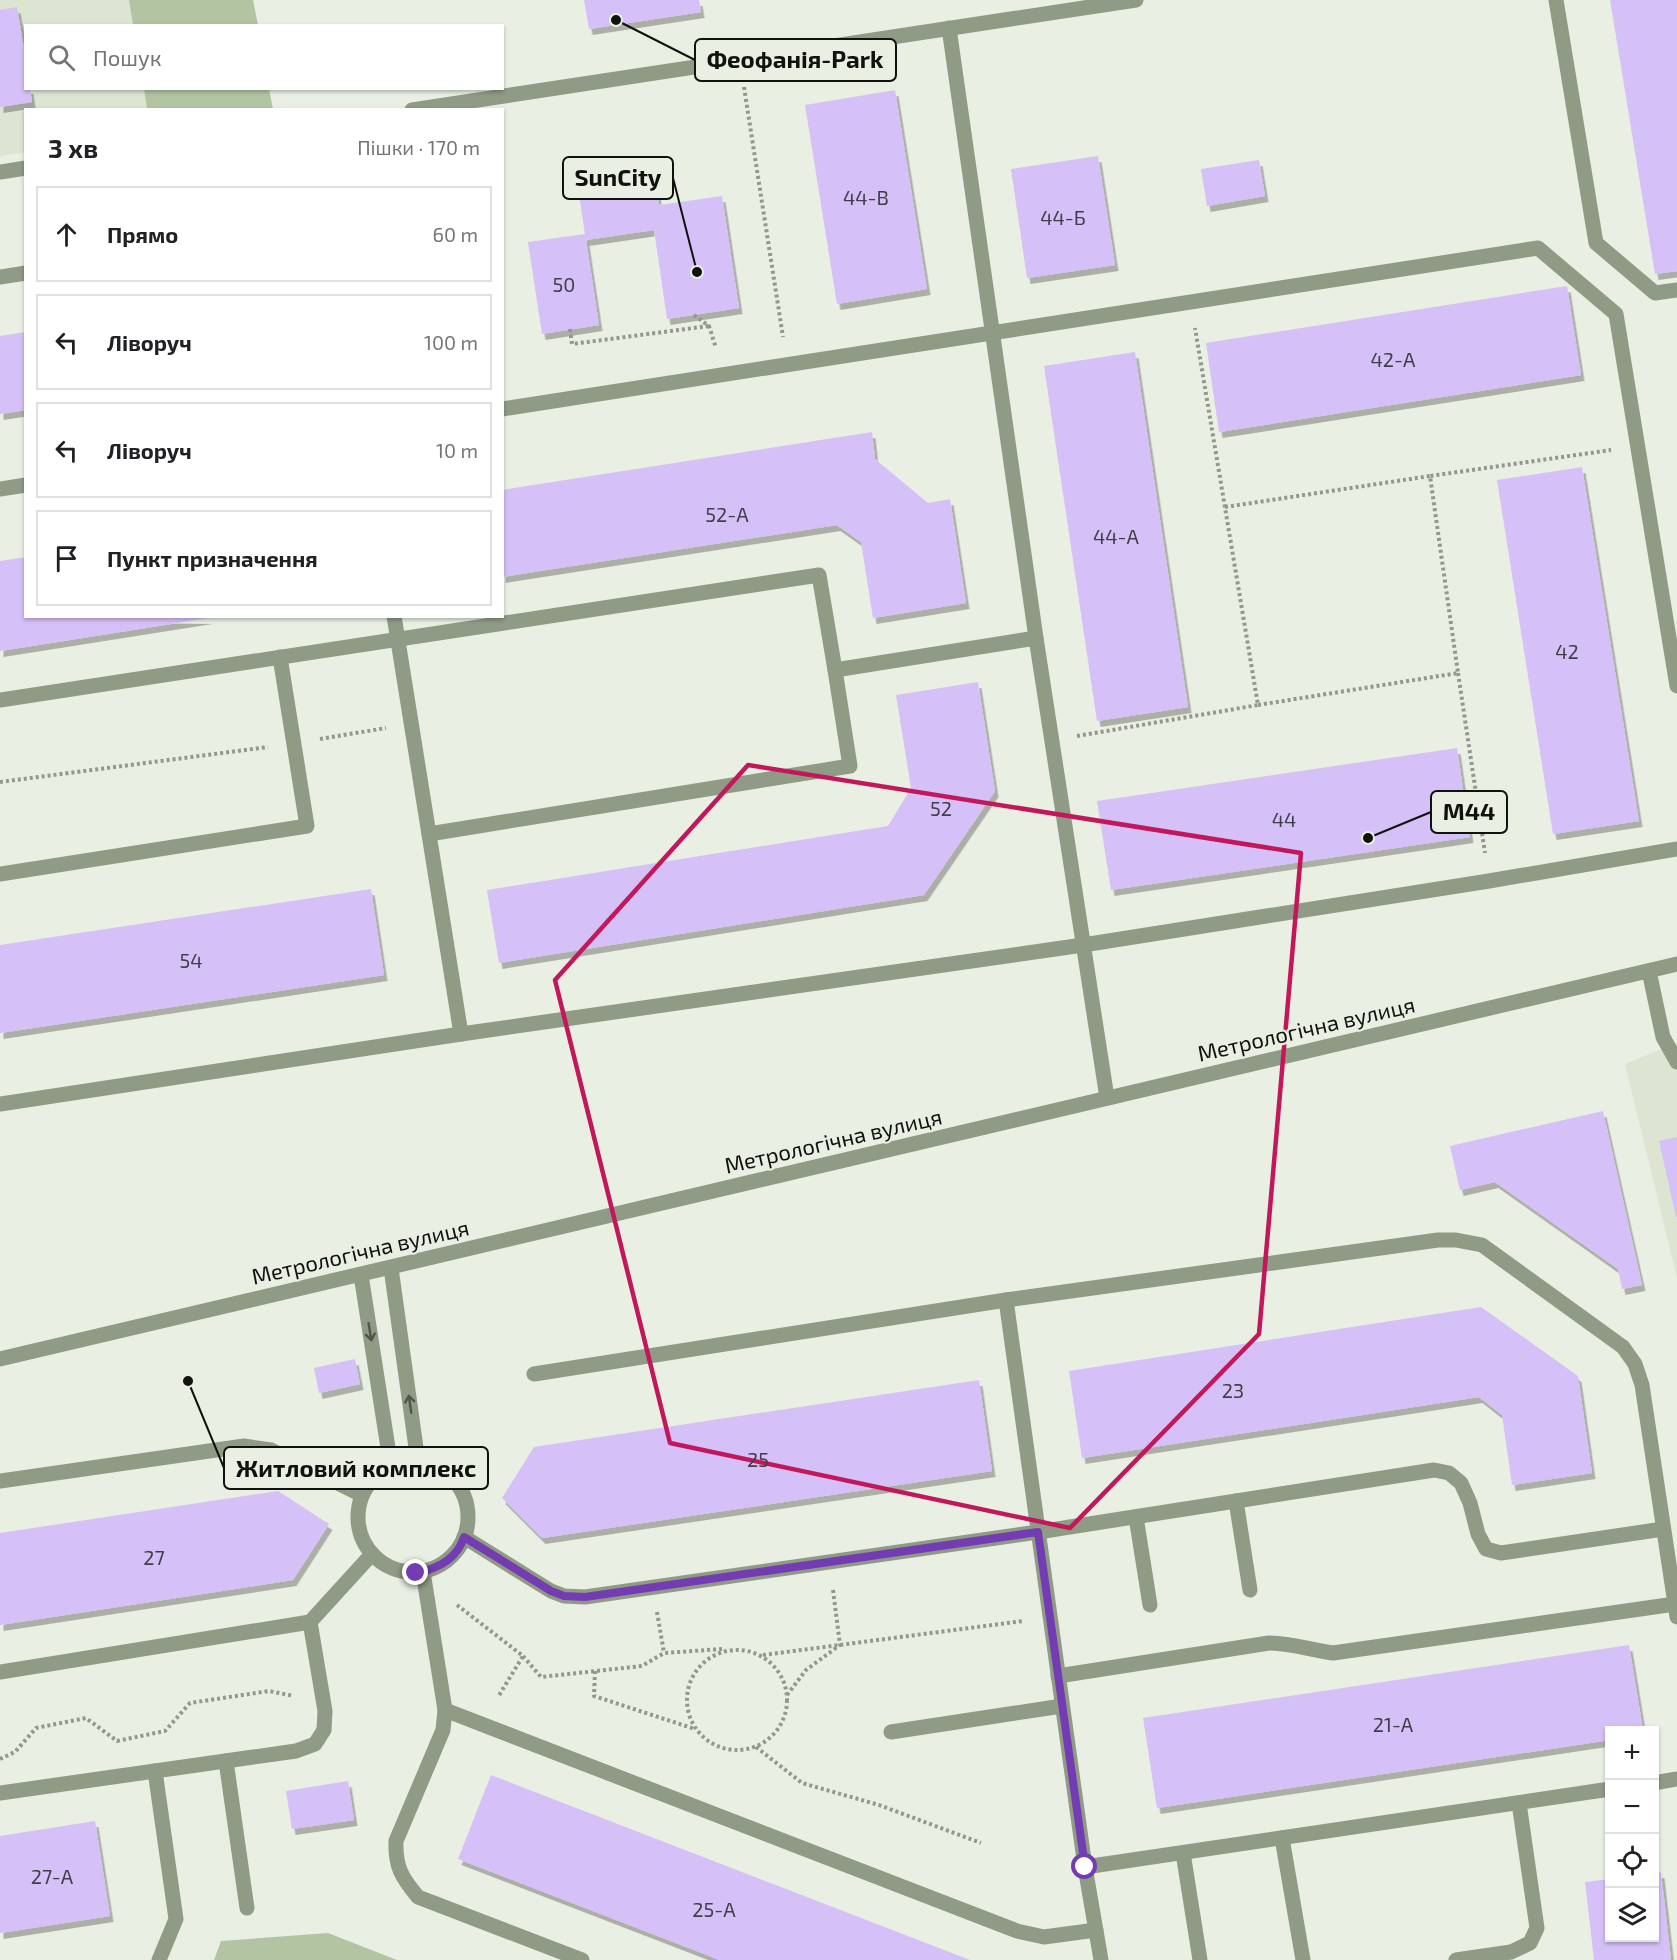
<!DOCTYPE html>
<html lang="uk">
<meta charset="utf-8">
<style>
:root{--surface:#fff;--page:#f2f2f2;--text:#202124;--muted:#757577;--line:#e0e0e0}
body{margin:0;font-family:"Exo 2",sans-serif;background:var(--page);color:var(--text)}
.controls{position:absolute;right:18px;bottom:18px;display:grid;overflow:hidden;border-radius:0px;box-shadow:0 2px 4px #0004}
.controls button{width:54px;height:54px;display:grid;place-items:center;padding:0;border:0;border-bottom:2px solid var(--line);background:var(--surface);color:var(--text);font:30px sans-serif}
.stop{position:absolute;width:18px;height:18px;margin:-14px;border:4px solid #743cb2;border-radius:50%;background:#fff}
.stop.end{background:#743cb2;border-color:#fff;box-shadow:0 2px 6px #0008}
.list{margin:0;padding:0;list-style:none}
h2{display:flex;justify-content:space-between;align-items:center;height:78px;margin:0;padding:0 24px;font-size:26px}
h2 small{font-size:20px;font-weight:400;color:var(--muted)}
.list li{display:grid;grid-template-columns:39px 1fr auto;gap:18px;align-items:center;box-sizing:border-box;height:96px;margin:0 12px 12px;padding:0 12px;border:2px solid var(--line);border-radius:0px}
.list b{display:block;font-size:22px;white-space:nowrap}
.list em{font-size:20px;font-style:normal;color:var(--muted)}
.icon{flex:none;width:33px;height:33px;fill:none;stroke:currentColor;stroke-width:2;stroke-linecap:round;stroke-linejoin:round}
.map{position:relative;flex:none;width:1677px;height:1960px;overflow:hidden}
.search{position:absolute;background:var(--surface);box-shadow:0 2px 4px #0004;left:24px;top:24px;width:480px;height:66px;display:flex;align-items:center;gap:15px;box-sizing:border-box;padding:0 21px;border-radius:0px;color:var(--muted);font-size:22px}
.panel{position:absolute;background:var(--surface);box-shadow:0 2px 4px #0004;left:24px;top:108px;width:480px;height:510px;border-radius:0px}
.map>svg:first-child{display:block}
</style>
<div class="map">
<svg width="1677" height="1960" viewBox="0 0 1677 1960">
<defs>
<filter id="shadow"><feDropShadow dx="3.5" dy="6" stdDeviation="0" flood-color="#0004"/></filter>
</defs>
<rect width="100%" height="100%" fill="#e9efe3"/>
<!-- built -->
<g fill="#dbe5d2">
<polygon points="0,0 129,0 133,25 26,26 26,88 144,89 147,109 26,110 25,152 0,156"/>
<polygon points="1677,1043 1677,1278 1625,1064"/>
</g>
<!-- green -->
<g fill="#b3c4a3">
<polygon points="129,0 253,0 258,25 133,25"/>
<polygon points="144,89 269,89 273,109 147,109"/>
<polygon points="328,1933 397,1960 214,1960 221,1941"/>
</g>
<!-- building -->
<g fill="#d5c0f8" filter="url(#shadow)">
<polygon points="584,0 699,0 701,12 589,29"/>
<polygon points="1610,0 1677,0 1677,271 1655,274"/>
<polygon points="17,7 26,60 26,88 30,88 32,102 0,107 0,10"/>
<polygon points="895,90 927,289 837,304 805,105"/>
<polygon points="1098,156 1115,265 1027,278 1011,169"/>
<polygon points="1259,160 1265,196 1207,206 1201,169"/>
<polygon points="656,184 659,205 722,196 739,308 667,319 654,230 586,240 599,325 542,334 528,242 585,234 579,195"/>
<polygon points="1567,286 1581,375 1219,432 1206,343"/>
<polygon points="26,332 26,410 0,414 0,336"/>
<polygon points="1135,352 1188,707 1097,721 1044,366"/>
<polygon points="872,432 875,459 928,503 950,499 966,603 873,618 861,542 837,525 502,577 502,490"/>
<polygon points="1582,467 1639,821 1553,834 1497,480"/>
<polygon points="26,557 26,616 209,618 0,651 0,561"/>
<polygon points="978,682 995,791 924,895 499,963 487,890 888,826 911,788 896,695"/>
<polygon points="1457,748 1470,837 1111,890 1097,801"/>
<polygon points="371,889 384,975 0,1033 0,945"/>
<polygon points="1603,1111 1642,1285 1622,1289 1618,1269 1495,1182 1460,1190 1450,1146"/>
<polygon points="1677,1137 1677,1217 1676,1217 1659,1141"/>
<polygon points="1481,1307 1578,1376 1592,1473 1512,1485 1502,1415 1479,1397 1082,1458 1069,1371"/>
<polygon points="355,1359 360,1384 319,1393 314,1368"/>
<polygon points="979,1380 992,1471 542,1538 502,1498 534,1447"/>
<polygon points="278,1491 329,1524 293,1580 0,1625 0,1533"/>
<polygon points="1629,1645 1643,1730 1610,1730 1610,1740 1157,1808 1143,1718"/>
<polygon points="491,1775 970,1960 720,1960 458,1859"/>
<polygon points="348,1781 354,1820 292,1829 286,1791"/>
<polygon points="95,1821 110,1916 0,1933 0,1836"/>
<polygon points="1661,1872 1671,1960 1594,1960 1585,1882 1610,1879 1610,1938 1654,1938 1654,1873"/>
</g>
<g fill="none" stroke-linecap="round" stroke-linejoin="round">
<!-- path -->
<g stroke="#93988f" stroke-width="4" stroke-dasharray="3 3" stroke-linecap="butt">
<polyline points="744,87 783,337"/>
<polyline points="694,315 709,326 716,348"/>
<polyline points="570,329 572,344 709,326"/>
<polyline points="1225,507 1430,476"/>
<polyline points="1458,673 1485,853"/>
<polyline points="1258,705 1458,673 1430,476 1611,450"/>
<polyline points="1077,736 1258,705 1195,328"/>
<polyline points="320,739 386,728"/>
<polyline points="0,782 268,747"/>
<polyline points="457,1605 523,1656 498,1697"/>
<polyline points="657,1612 664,1653"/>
<circle cx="737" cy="1700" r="50"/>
<polyline points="763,1655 1023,1621"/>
<polyline points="523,1656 541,1677 642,1666 664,1653 722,1649"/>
<polyline points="595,1671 594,1696 695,1729"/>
<polyline points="787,1695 806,1670 840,1645 833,1590"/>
<polyline points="756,1747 802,1783 879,1805 981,1843"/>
<polyline points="0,1759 15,1752 36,1728 86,1718 117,1741 165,1731 190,1703 269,1691 294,1696"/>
</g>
<!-- service -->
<g stroke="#8f9b84" stroke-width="15">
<polyline points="1556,0 1596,243 1655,293 1677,290"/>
<polyline points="949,28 1036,638 1107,1098"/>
<polyline points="412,110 1136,0"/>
<polyline points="0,172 26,168"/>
<polyline points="0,277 26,273"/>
<polyline points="502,409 1538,248 1616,314 1677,686"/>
<polyline points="0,489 26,485"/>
<polyline points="394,616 461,1034"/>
<polyline points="0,700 819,575 835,670 1036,638"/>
<polyline points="429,834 850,766 835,670"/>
<polyline points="0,874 307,826 280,657"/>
<polyline points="1649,971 1663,1037 1677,1062"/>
<polyline points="0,1104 461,1034 1083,945 1489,881 1677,849"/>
<polyline points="391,1268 418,1462"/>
<polyline points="361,1275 391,1467"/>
<polyline points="1006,1300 1438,1240 1456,1240 1482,1245 1623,1347 1635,1364 1642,1385 1677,1617"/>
<polyline points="534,1374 1006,1300 1085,1867 1610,1789"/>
<circle cx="413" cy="1517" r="55"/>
<polyline points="0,1481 244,1446 271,1450 362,1495"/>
<polyline points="1236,1501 1250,1590"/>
<polyline points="1136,1517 1150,1605"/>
<polyline points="464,1537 551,1591 564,1596 585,1597 1038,1532 1434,1470 1449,1473 1461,1483 1470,1503 1478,1534 1486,1549 1501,1553 1663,1529"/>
<path d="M423 1572 445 1710 443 1730 396 1841C395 1867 402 1878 418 1897L582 1960"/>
<polyline points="0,1672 310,1622 372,1554"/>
<path d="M1058 1676 1269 1643C1292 1643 1310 1650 1333 1653L1675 1604"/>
<polyline points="445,1710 1017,1931 1044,1937 1096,1930"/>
<polyline points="891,1732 1062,1706"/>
<polyline points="226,1761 247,1908"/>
<polyline points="155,1771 176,1919 159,1960"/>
<polyline points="1654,1783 1677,1779"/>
<polyline points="0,1793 296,1751 315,1744 324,1730 325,1711 310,1622"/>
<polyline points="1282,1838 1303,1960"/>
<polyline points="1183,1853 1200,1960"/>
<polyline points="1085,1867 1101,1960"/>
<polyline points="1456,1960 1511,1952 1530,1943 1537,1928 1519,1803"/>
</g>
<!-- tertiary -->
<polyline stroke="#8f9b84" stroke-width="15" points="0,1359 1677,964"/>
</g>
<!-- one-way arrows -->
<defs><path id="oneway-shaft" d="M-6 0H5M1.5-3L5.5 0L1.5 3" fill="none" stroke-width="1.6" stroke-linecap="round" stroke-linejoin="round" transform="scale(1.5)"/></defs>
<g stroke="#4f5649">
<use href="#oneway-shaft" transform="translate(370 1332) rotate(81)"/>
<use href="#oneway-shaft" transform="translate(410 1404) rotate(-98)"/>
</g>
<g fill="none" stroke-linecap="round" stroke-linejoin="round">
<!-- route -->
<path stroke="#743cb2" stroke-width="8" d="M416 1573C437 1569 457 1559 464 1537L551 1591 564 1596 585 1597 1038 1532 1085 1867"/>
</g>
<!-- marked area -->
<path fill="none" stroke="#c2185b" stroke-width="4.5" stroke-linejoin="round" d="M748 765 1301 853 1259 1334 1070 1528 670 1443 555 980Z"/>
<g text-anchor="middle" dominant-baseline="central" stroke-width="4.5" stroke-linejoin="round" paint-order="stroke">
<!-- number labels -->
<g font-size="20" fill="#403e48">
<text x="866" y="197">44-В</text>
<text x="1063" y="217">44-Б</text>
<text x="564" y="284">50</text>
<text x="1393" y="359">42-А</text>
<text x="727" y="514">52-А</text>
<text x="1116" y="536">44-А</text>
<text x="1567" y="651">42</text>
<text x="941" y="808">52</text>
<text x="1284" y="819">44</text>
<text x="191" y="960">54</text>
<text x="1233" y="1390">23</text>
<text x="758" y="1459">25</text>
<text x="154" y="1557">27</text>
<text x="1393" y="1724">21-А</text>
<text x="52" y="1876">27-А</text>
<text x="714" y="1909">25-А</text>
</g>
<!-- street labels -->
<g font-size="22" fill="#0f120e" stroke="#e9efe3">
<text transform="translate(1306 1028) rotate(-13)">Метрологічна вулиця</text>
<text transform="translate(833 1140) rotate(-13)">Метрологічна вулиця</text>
<text transform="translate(360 1251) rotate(-13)">Метрологічна вулиця</text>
</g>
</g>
<!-- callouts -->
<path fill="none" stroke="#0f120e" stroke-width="2" d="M616 20L695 60M697 272L673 178M1368 838L1431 812M188 1381L224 1468"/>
<g fill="#0f120e" stroke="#e9efe3" stroke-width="2">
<circle cx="616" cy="20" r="6"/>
<circle cx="697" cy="272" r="6"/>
<circle cx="1368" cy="838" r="6"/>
<circle cx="188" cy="1381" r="6"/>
</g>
<g fill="#e9efe3" stroke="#0f120e" stroke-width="2">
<rect x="695" y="39" width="201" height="42" rx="6"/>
<rect x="563" y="157" width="110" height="42" rx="6"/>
<rect x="1431" y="791" width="76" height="42" rx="6"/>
<rect x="224" y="1447" width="264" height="42" rx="6"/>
</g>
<g font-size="24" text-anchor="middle" font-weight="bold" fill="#0f120e">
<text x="795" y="68">Феофанія-Park</text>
<text x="618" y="186">SunCity</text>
<text x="1469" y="820">M44</text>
<text x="356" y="1477">Житловий комплекс</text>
</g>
</svg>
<div class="controls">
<button>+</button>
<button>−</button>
<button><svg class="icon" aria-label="locate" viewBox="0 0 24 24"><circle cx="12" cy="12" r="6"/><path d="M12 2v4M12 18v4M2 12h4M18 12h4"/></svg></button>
<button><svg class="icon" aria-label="layers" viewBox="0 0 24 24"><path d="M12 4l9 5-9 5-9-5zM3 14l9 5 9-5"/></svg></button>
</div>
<div class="stop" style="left:1085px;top:1867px"></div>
<div class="stop end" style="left:416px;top:1573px"></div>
<div class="search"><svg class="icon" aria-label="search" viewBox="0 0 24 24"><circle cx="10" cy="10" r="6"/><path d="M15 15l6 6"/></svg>Пошук</div>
<section class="panel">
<h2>3 хв<small>Пішки · 170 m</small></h2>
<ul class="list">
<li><svg class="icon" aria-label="ahead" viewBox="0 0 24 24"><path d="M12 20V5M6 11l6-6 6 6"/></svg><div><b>Прямо</b></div><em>60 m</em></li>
<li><svg class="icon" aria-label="left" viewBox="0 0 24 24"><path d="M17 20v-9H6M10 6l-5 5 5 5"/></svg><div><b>Ліворуч</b></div><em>100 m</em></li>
<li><svg class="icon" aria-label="left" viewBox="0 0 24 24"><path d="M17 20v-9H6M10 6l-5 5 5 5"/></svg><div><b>Ліворуч</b></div><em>10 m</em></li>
<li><svg class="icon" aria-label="arrive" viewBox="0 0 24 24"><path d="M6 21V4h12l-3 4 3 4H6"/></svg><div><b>Пункт призначення</b></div></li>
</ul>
</section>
</div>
